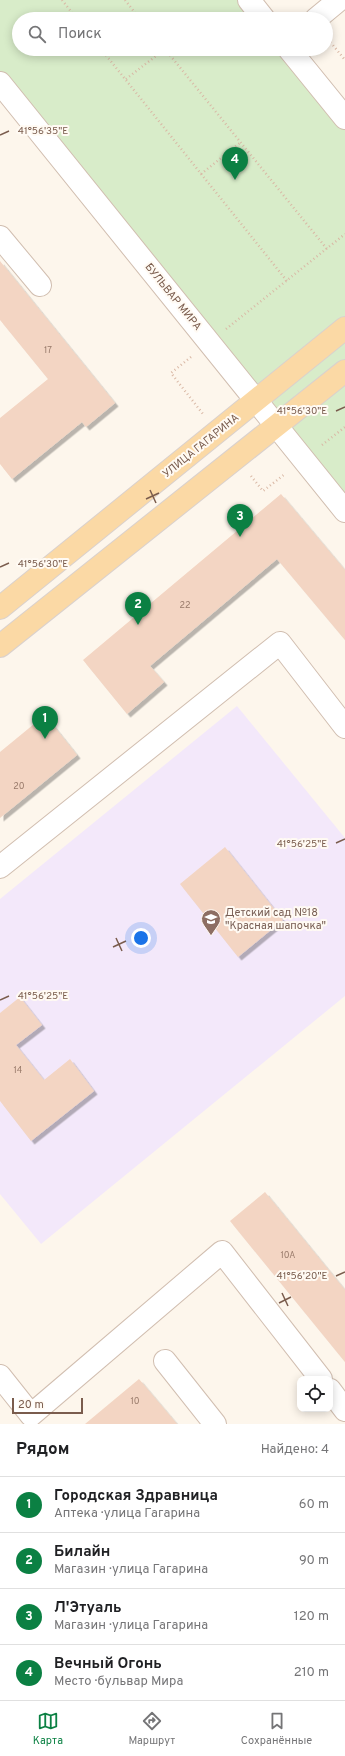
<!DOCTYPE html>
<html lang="ru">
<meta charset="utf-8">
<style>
:root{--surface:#fff;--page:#f2f2f2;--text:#202124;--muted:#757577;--line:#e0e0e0;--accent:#0b8043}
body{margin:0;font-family:Overpass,sans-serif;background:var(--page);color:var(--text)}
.controls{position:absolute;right:12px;bottom:12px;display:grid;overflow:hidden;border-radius:8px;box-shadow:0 2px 10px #0003}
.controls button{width:36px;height:36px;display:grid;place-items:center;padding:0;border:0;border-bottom:1px solid var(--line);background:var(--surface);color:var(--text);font:20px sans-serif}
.scale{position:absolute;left:12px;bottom:10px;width:71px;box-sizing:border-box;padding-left:4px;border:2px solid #7a5c4d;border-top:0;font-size:11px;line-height:14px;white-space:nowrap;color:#7a5c4d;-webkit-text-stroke:3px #fffaf3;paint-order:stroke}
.you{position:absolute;left:141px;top:938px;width:14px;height:14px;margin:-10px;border:3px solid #fff;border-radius:50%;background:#1a73e8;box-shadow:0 0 0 6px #1a73e833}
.badge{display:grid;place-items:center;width:26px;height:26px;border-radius:50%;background:var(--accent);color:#fff;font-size:13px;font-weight:700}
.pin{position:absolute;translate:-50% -33px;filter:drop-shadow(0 1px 2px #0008)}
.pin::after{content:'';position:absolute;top:21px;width:14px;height:12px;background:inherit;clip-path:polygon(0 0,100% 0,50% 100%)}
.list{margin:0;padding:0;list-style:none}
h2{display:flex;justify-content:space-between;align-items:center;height:52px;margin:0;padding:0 16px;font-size:17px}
h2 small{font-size:13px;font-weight:400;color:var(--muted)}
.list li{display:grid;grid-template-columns:26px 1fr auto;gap:12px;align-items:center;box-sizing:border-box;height:56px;padding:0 16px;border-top:1px solid var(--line)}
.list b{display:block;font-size:15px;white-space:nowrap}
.list p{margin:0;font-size:13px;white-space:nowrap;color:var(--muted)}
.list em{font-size:13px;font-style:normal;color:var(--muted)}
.icon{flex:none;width:22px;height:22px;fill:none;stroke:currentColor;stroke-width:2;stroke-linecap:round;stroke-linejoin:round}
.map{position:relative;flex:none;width:345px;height:1424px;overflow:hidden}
.search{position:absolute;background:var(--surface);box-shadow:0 2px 10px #0003;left:12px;right:12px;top:12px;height:44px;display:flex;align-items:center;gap:10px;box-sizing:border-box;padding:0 14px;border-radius:22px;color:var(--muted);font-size:15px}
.sheet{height:276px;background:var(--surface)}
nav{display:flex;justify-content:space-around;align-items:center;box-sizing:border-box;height:56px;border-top:1px solid var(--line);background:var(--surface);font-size:11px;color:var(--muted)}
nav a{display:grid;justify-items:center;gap:2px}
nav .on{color:var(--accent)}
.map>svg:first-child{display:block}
</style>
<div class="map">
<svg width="345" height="1424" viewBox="0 0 345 1424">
<defs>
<filter id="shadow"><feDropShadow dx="3.5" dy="3.5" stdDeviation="0" flood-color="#0004"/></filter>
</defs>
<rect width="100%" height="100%" fill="#fdf6ec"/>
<!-- education -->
<polygon fill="#f3e8fa" points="237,706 345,838 345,996 41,1244 0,1194 0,899"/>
<!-- green -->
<polygon fill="#d8ecc9" points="0,0 249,0 264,19 19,19 19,49 289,49 345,118 345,511 0,83"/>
<!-- building -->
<g fill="#f3d5c3" filter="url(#shadow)">
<polygon points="0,261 115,403 86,427 82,422 12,479 0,464 0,418 48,379 0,320"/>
<polygon points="281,494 345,570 345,640 277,559 150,666 164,682 127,714 83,660"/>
<polygon points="45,715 77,755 0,818 0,752"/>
<polygon points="225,847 283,920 238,957 180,884"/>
<polygon points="20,997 42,1025 16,1045 44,1080 70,1059 94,1091 31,1141 0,1101 0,1013"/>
<polygon points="265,1192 345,1290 345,1362 230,1221"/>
<polygon points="139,1379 177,1424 85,1424"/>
</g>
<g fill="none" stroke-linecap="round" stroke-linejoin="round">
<!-- minor casing -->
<g stroke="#d1beb0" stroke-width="24">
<g id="minor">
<polyline points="249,0 264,19"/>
<polyline points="316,19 339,0"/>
<polyline points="289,49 345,118"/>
<polyline points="0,83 345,511"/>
<polyline points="0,237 40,285"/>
<polyline points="0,867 280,643 345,727"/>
<polyline points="165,1361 215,1424"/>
<polyline points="0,1376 31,1415 222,1252 321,1379"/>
<polyline points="330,1390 345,1410"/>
</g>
</g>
<!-- major casing -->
<g stroke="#dad1cd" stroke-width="24">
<g id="major">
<polyline points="0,608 345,328"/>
<polyline points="0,646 345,371"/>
</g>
</g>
<!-- path -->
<g stroke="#d9b8a5" stroke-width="2.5" stroke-dasharray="1 3" stroke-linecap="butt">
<polyline points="62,0 77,19"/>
<polyline points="125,0 140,19"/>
<polyline points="328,39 345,60"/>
<polyline points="101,49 287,281"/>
<polyline points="165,49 327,249"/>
<polyline points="126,79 165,49"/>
<polyline points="201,174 241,142"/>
<polyline points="226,329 345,234"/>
<polyline points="191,357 171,373 203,414"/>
<polyline points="322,445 345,427"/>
<polyline points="251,476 263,491 285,474"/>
</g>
<!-- minor -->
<use href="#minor" stroke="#fff" stroke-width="22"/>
<!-- major -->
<use href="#major" stroke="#fbd9a5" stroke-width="22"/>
</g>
<!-- ticks -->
<path fill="none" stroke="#7a5c4d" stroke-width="1.5" d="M0 135 9 131M336 411 345 407M150 490 156 503M146 499 159 493M0 567 9 563M336 843 345 839M116 938 122 951M113 947 126 941M0 1000 9 996M336 1276 345 1272M282 1293 288 1306M279 1303 291 1297"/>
<!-- icons -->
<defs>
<g id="school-pin" transform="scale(1)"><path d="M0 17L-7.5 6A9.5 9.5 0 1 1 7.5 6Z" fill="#8d6e63" stroke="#fffaf3"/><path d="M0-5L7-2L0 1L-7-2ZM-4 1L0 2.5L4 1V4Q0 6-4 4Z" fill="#fff"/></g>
</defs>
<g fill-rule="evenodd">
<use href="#school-pin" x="211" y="919"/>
</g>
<g text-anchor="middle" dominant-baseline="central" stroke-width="4" stroke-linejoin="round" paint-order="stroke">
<!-- number labels -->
<g font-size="9" fill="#987a6a">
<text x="48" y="350">17</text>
<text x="185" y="605">22</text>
<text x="19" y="786">20</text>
<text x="18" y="1070">14</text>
<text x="288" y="1255">10А</text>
<text x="135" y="1401">10</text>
</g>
<!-- street labels -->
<g font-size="11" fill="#7a5c4d" stroke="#fffaf3">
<text transform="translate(173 297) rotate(51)">БУЛЬВАР МИРА</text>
<text transform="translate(201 446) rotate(-39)">УЛИЦА ГАГАРИНА</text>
</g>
<!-- education labels -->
<g font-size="11" fill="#785e54" stroke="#fffaf3" text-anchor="start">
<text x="225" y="913">Детский сад №18<tspan x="225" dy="13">"Красная шапочка"</tspan></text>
</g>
</g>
<g font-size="10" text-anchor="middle" fill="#7a5c4d" stroke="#fffaf3" stroke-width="4" stroke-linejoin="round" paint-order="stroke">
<text x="43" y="134">41°56'35"E</text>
<text x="302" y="414">41°56'30"E</text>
<text x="43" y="567">41°56'30"E</text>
<text x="302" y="847">41°56'25"E</text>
<text x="43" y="999">41°56'25"E</text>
<text x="302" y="1279">41°56'20"E</text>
</g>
</svg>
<div class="controls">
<button><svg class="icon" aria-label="locate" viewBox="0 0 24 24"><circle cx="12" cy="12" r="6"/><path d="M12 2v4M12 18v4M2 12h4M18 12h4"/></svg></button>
</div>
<div class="scale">20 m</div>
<div class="you"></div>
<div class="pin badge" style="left:45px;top:739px">1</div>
<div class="pin badge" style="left:138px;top:625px">2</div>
<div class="pin badge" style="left:240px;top:537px">3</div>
<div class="pin badge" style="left:235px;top:180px">4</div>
<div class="search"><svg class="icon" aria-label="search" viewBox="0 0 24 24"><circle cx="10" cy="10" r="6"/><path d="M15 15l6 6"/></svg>Поиск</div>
</div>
<section class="sheet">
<h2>Рядом<small>Найдено: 4</small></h2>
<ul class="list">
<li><span class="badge">1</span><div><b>Городская Здравница</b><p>Аптека · улица Гагарина</p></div><em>60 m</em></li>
<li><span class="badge">2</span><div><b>Билайн</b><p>Магазин · улица Гагарина</p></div><em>90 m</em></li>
<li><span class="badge">3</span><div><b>Л'Этуаль</b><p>Магазин · улица Гагарина</p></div><em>120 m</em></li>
<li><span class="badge">4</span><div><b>Вечный Огонь</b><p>Место · бульвар Мира</p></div><em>210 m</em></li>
</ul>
</section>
<nav>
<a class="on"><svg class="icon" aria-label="map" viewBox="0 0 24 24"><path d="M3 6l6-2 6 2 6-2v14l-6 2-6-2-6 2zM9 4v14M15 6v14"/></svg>Карта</a>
<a><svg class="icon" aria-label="directions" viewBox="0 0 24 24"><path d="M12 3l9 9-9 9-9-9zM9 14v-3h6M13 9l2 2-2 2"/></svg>Маршрут</a>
<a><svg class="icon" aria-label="saved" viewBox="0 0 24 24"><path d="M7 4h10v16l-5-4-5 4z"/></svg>Сохранённые</a>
</nav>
